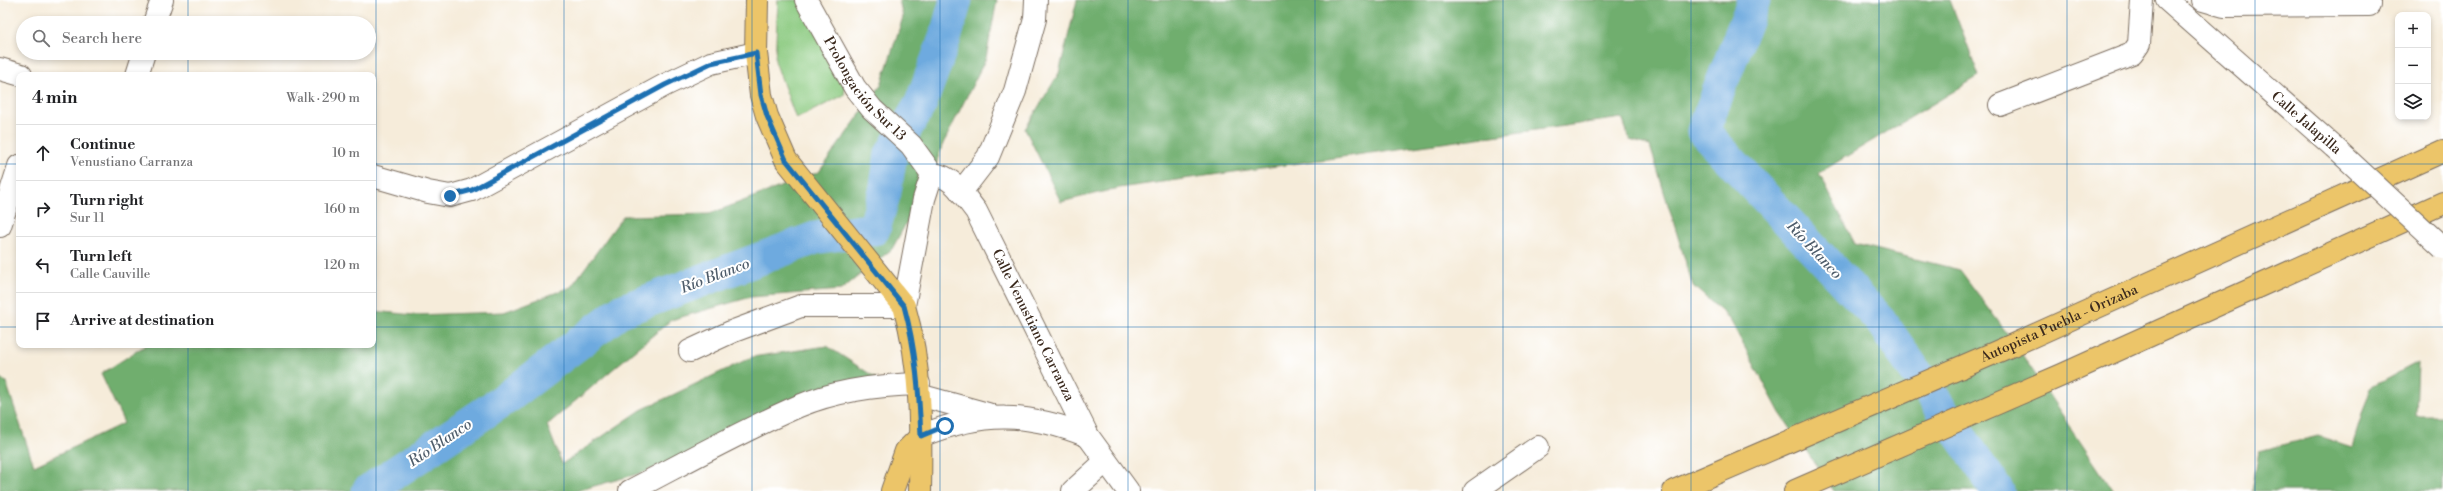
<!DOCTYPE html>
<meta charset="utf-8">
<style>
:root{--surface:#fff;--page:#f2f2f2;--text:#202124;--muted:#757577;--line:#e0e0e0}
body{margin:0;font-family:"Libre Bodoni",serif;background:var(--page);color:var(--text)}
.controls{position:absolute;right:12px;top:12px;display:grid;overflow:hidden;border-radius:8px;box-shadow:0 2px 6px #0003}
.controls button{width:36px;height:36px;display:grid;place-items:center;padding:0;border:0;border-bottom:1px solid var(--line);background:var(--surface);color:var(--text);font:20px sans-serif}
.stop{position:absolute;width:12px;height:12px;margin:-9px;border:3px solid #1f6fb2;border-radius:50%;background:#fff}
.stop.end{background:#1f6fb2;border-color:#fff;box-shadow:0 1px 4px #0008}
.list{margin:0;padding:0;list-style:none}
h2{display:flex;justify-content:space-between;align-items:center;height:52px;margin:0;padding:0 16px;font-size:17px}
h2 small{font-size:13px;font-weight:400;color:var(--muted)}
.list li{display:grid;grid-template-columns:26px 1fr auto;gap:12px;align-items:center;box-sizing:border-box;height:56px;padding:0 16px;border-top:1px solid var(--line)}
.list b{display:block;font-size:15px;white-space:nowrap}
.list p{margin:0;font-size:13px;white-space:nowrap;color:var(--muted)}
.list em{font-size:13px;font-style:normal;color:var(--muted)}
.icon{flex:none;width:22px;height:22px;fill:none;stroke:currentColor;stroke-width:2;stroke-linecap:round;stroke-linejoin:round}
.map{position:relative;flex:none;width:2443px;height:491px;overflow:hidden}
.search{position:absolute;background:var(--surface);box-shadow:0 2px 6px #0003;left:16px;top:16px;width:360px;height:44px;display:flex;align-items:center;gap:10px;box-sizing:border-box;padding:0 14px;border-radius:22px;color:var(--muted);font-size:15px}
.panel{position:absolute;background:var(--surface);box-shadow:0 2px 6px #0003;left:16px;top:72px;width:360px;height:276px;border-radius:8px}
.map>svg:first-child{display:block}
</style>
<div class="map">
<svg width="2443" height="491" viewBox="0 0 2443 491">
<rect width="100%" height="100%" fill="#fff"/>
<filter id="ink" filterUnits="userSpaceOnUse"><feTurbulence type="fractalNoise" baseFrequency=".025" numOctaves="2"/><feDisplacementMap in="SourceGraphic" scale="8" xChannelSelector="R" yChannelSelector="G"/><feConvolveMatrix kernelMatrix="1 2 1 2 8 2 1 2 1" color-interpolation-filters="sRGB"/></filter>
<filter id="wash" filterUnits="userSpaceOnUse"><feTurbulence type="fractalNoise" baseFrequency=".012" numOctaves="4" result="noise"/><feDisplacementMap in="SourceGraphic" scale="16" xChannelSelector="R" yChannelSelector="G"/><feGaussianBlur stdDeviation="0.9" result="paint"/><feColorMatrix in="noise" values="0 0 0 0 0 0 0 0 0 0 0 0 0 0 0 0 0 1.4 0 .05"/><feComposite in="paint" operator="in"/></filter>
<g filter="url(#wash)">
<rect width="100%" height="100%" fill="#f6ecda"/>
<!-- green -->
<polygon fill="#8bca80" stroke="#637a4f" points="778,0 798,0 846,80 844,95 796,119 775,61"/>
<!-- forest -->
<g fill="#70ae6e" stroke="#566c46">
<polygon points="899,0 997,0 986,58 942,146 933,174 892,249 841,290 751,297 671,320 547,425 562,464 641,410 752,357 827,346 876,378 645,472 576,491 0,491 0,378 6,382 34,466 124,423 101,374 146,345 373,345 373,311 414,315 504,312 571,287 623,216 709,214 819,172 881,85 903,17"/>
<polygon points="1077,0 1950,0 1979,76 1819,173 1855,244 1960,270 2015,344 2113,491 1834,491 1780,413 1729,318 1693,286 1650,146 1630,140 1622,118 1119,188 1061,202 1025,129 1059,73"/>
<polygon points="2418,362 2416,416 2443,416 2443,491 2252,491 2259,451 2318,436 2352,447 2370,388"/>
</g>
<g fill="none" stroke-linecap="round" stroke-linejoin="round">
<!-- river -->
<g stroke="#6eaadf" stroke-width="33">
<polyline points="1754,0 1703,131 1880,320 1998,491"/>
<polyline points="368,491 508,397 621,311 815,238 874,229 885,192 891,154 921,103 946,35 956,0"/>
</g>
</g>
</g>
<g filter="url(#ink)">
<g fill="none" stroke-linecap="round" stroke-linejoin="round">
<!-- minor casing -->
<g stroke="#7c6e60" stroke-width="24">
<g id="minor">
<path id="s1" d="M806 0 855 88 872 109 911 145 932 174"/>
<polyline points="2167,0 2334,147"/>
<polyline points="2203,0 2224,6 2369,5 2369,0"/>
<polyline points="154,23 162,0"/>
<polyline points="0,69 21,75"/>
<polyline points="137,75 144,53"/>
<polyline points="2000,105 2132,54 2139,44 2142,0"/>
<path id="s2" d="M932 174C954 176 963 195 976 211L1088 436 1128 491"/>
<polyline points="373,176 428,192 450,196 472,190 665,85 711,63 756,53"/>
<polyline points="961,192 988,157 1015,91 1035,19 1036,0"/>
<polyline points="0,226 19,166"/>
<polyline points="690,351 731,332 801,306 904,306 924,199 932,174"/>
<polyline points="919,395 988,414"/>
<path d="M921 436C982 411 1028 412 1088 436"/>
<path d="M630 491C686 462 741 431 799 406 837 390 879 385 919 384"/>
<polyline points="1073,491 1105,462"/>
<polyline points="1475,491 1538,447"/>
</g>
</g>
<!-- major casing -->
<g stroke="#7c6e60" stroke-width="24">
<path id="major" d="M757 0 756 53 761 95 767 116 786 160 904 306C922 367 921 429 920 491"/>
</g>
<!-- highway casing -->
<g stroke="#7c6e60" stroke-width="24">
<g id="highway">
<polyline points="892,491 906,451 921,436"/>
<path id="s3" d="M1674 491 2015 344 2443 151"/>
<polyline points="1795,491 2062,375 2443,203"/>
</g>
</g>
<!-- minor -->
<use href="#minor" stroke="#fff" stroke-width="22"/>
<!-- major -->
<use href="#major" stroke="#ecc569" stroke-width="22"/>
<!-- highway -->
<use href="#highway" stroke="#ecc569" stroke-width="22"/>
<!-- minor-bridge casing -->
<g stroke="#7c6e60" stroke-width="24" stroke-linecap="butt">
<polyline id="minor-bridge" points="2334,147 2443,248"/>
</g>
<!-- minor-bridge -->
<use href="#minor-bridge" stroke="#fff" stroke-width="22"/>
</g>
</g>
<g fill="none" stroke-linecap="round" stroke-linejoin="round" filter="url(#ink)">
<!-- route -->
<path stroke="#1f6fb2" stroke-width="5" d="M450 196 472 190 665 85 711 63 756 53 761 95 767 116 786 160 904 306C916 349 919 392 921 436L945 426"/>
</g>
<!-- grid -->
<path fill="none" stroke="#1f6fb2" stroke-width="1" stroke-opacity="0.55" d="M188 0V23M376 0V491M564 0V491M752 0V491M940 0V491M1128 0V491M1315 0V491M1503 0V491M1691 0V491M1879 0V491M2067 0V491M2255 0V491M188 53V75M0 164H19M373 164H2443M0 327H19M373 327H2443M188 345V491"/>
<g text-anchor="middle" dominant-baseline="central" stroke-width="4" stroke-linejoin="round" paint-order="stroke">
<!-- street labels -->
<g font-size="14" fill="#3b2a1e" stroke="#fff">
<text stroke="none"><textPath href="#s1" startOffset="107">Prolongación Sur 13</textPath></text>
<text transform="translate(2306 123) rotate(41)">Calle Jalapilla</text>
<text stroke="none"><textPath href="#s3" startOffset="420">Autopista Puebla - Orizaba</textPath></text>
<text stroke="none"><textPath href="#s2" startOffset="187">Calle Venustiano Carranza</textPath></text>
</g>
<!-- water labels -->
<g font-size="15" font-style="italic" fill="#4f5d6b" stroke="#fff">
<text transform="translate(1814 250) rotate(47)">Río Blanco</text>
<text transform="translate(715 276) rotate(-21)">Río Blanco</text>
<text transform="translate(440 443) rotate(-34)">Río Blanco</text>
</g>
</g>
</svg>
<div class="controls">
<button>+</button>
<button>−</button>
<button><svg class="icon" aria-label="layers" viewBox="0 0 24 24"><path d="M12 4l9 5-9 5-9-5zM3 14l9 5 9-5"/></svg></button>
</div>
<div class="stop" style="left:945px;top:426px"></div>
<div class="stop end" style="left:450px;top:196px"></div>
<div class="search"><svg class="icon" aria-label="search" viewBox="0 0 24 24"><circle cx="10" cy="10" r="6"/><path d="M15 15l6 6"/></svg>Search here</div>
<section class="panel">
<h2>4 min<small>Walk · 290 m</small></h2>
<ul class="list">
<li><svg class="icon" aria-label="ahead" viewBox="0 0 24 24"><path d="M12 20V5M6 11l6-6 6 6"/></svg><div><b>Continue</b><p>Venustiano Carranza</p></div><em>10 m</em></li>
<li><svg class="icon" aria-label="right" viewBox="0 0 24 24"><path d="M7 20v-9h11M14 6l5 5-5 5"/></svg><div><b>Turn right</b><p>Sur 11</p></div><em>160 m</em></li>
<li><svg class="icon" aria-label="left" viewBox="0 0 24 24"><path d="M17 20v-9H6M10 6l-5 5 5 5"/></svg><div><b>Turn left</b><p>Calle Cauville</p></div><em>120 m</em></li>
<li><svg class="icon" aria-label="arrive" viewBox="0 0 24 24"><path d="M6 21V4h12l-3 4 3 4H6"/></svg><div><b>Arrive at destination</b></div></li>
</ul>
</section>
</div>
